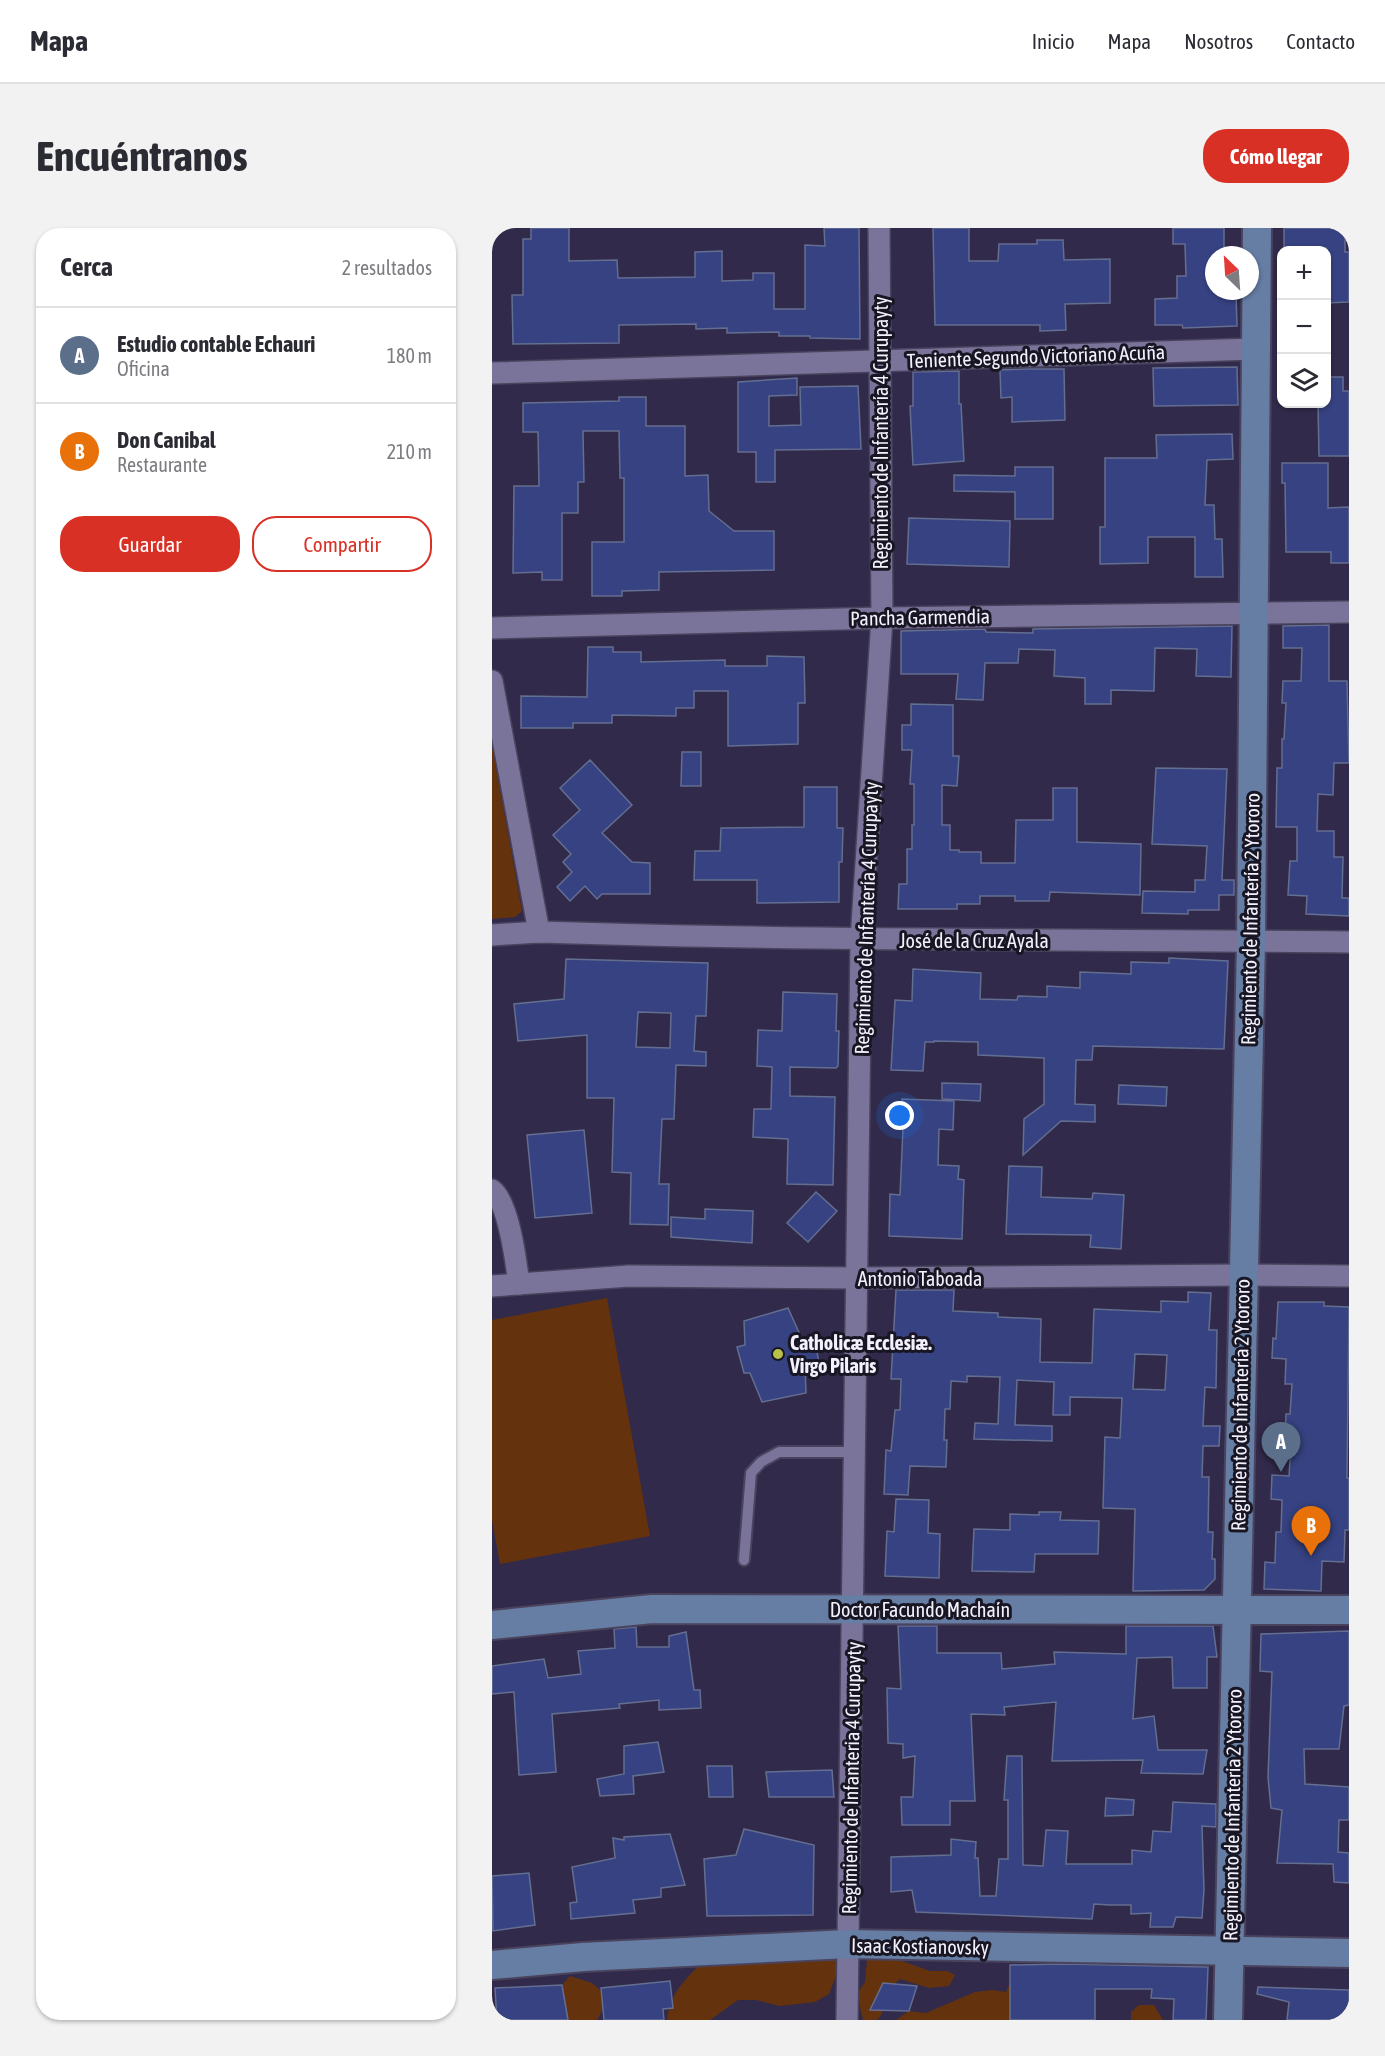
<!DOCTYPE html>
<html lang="es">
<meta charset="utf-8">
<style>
:root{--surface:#fff;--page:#f2f2f3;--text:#2b2b33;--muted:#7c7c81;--line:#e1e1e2;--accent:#d93025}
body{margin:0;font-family:"Asap Condensed",sans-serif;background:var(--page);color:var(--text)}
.controls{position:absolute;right:18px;top:18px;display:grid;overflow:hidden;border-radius:12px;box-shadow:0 2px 4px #0004}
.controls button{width:54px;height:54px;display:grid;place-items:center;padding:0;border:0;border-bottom:2px solid var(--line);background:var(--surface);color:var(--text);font:30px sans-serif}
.compass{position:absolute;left:713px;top:18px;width:54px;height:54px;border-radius:50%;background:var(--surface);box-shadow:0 2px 4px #0004;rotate:335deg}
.you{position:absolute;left:408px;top:888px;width:21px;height:21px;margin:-15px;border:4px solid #fff;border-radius:50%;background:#1a73e8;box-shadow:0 0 0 9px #1a73e833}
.badge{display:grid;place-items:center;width:39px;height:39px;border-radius:50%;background:var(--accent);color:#fff;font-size:20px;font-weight:700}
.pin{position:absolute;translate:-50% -50px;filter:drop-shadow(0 2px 3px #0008)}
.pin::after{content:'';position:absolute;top:32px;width:21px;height:18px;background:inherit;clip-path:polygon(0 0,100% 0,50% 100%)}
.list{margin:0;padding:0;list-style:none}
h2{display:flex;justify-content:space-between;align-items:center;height:78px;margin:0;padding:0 24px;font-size:26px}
h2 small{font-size:20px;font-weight:400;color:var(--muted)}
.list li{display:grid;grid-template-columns:39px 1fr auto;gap:18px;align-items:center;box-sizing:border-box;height:96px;padding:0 24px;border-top:2px solid var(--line)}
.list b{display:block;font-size:22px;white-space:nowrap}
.list p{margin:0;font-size:20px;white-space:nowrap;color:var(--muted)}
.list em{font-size:20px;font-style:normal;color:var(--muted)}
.actions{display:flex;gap:12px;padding:18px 24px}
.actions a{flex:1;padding:14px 0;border:2px solid var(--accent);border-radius:24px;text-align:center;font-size:21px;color:var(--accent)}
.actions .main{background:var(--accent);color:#fff}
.icon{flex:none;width:33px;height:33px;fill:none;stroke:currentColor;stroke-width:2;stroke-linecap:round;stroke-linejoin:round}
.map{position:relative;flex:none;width:857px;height:1792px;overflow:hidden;border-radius:24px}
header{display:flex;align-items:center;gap:36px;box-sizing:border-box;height:84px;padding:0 30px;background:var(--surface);border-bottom:2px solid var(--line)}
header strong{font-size:28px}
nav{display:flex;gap:33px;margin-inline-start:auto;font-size:21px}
.intro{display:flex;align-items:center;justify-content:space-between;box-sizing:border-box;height:144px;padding:0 36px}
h1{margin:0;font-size:42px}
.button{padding:15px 27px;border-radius:24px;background:var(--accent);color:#fff;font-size:21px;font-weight:700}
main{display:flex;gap:36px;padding:0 36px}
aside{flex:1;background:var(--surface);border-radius:24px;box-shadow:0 2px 4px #0004}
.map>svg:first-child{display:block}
</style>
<header>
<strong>Mapa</strong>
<nav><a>Inicio</a><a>Mapa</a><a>Nosotros</a><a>Contacto</a></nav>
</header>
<div class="intro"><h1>Encuéntranos</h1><a class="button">Cómo llegar</a></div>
<main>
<aside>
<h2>Cerca<small>2 resultados</small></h2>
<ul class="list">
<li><span class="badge" style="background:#5c6f8a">A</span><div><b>Estudio contable Echauri</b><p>Oficina</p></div><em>180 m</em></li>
<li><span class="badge" style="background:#e8710a">B</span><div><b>Don Canibal</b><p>Restaurante</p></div><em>210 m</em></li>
</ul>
<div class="actions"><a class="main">Guardar</a><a>Compartir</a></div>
</aside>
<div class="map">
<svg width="857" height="1792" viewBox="0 0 857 1792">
<rect width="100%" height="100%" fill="#312a4b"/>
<!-- green -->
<g fill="#64330e">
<polygon points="0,518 30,683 23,689 0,691"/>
<polygon points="115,1070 158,1308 8,1336 0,1292 0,1092"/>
<path d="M356 1716 337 1766 323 1774 288 1778 264 1772H246L218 1792H175C179 1761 195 1751 215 1729Z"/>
<path d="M393 1727 438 1743H455L463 1747 457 1758 437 1760 408 1751C392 1763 395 1783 385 1792H371L365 1766 373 1754 375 1731Z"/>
<polygon points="522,1746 523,1792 404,1792 417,1783 434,1785 483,1764 500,1762 514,1764"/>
<polygon points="78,1748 100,1755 117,1770 105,1792 61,1792 70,1757"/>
<polygon points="647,1777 662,1777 671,1792 639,1792 639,1784"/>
</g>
<!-- building -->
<g fill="#364281" stroke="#646e91" stroke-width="1.5" fill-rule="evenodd">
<polygon points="39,0 77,0 77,33 125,32 126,50 203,49 203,24 230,23 230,53 261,52 261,45 282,45 282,81 313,81 313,17 333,18 332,0 367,0 368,111 318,110 318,108 287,108 287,104 235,105 235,100 204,101 204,96 127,97 127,115 21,116 20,67 31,67 31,11 39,11"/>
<polygon points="441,0 477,0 477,33 506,33 507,16 545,16 545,12 571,12 572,32 618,31 618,75 573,76 574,102 548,103 548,97 443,97"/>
<polygon points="681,0 732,0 732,27 722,27 722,63 742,63 742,67 744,67 745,98 691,100 690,97 663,97 663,71 685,70 685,48 694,48 693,16 681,16"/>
<polygon points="792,0 853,0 853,24 857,24 857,74 834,75 834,20 792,21"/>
<polygon points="745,139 746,177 662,178 661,140"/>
<polygon points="535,141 572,141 573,192 520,194 520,169 509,170 508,142"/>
<polygon points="467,143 467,176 469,176 472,233 421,237 418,178 421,178 421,144"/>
<polygon points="834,149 851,149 851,163 857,163 857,228 827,228 826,176 834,176"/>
<polygon points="305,150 305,167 277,168 277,198 309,197 308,159 366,158 369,221 283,222 283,254 264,254 264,224 246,224 246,154"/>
<polygon points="127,169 154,169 154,198 193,198 193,248 216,247 217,283 242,303 282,303 282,342 167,344 167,362 130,363 130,368 100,368 100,314 132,314 132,250 128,250 127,203 91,203 92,254 86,254 86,285 70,285 70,352 50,352 50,344 21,345 22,258 47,258 46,204 31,204 31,175 127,173"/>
<polygon points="740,206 741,231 715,232 713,277 722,277 723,311 730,311 731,349 703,349 703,309 656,309 656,335 608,336 608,299 613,299 613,230 665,230 664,207"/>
<polygon points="790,235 836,235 836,280 857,279 857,335 839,335 839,324 794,324 793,255 790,255"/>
<polygon points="523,239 561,239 561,291 523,291 523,264 462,263 462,247 523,248"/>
<polygon points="417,290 518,293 517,339 415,336"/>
<polygon points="837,397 837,453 855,453 857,535 842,535 841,567 826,566 825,603 842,603 842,629 851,629 850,670 857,670 857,688 814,686 815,668 796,667 798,633 805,633 805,599 784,599 785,540 790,540 790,511 792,511 794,475 790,475 791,453 809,453 810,420 791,420 791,398"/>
<polygon points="740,398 739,449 704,448 705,421 663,420 662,463 619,462 619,476 593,476 593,450 562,448 563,422 527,421 526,435 493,435 491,472 464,471 466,446 409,446 409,403 493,401 494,404 541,405 541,401"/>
<polygon points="96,419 121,419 121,424 149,424 149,434 233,432 233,438 275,438 275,428 312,429 313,475 306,475 306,516 236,518 236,463 202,463 202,480 184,480 184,488 120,487 120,495 81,495 81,500 29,500 29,468 95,469"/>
<polygon points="419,476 461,477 461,528 467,528 465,558 450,557 450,597 458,597 458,622 467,622 467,624 489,624 489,635 523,635 524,592 561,592 561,560 585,560 585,614 649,616 648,667 558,664 557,673 523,673 523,668 488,668 488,676 465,676 465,681 406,681 407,656 415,656 415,621 420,621 420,597 422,597 422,556 418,556 420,522 410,522 410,497 419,497"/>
<polygon points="190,524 209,524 209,558 189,558"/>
<polygon points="98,532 140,577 110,605 140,634 158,635 158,666 110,666 105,671 93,658 78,673 65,659 80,644 71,634 79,626 61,607 88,582 68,560"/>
<polygon points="664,540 735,541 730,652 742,652 742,667 727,667 727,682 696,682 696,686 650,685 651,663 703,664 703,652 713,652 715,618 660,616"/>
<polygon points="312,559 345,559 345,600 351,600 350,634 347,634 347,674 265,675 265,652 202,652 203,623 228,623 229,600 312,599"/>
<polygon points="677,730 736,733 732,821 601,818 600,832 584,832 583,876 603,877 603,894 569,893 531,927 532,891 552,876 552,830 486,827 486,814 442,813 442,814 433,814 431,843 399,842 403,772 420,773 421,741 489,745 488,771 525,772 526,768 555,769 555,758 588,760 588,744 639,746 639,734 677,735"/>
<path d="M74 731 216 735 214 788H204L202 823 214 824V838L184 837 182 891H170L167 956H177L176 997 138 996 139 945 120 944 122 870H95V807L26 813 22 776 72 771ZM146 784 179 785 178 820 144 819Z"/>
<polygon points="291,764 345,766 344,803 347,803 346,838 344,840 298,839 298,868 343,869 341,957 295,956 296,911 261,909 262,881 279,881 280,839 265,838 266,802 290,803"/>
<polygon points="450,855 489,856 488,873 450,871"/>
<polygon points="627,857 675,859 674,878 626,876"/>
<polygon points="410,871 462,873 461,902 447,901 446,937 467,938 466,951 472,952 470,1011 397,1008 398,966 408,967 411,900 409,900"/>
<polygon points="92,902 100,985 43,990 35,907"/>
<polygon points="517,938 550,939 549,969 600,971 601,965 632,967 629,1021 598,1019 599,1007 514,1006"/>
<polygon points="324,964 345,983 316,1014 295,995"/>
<polygon points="213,981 261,983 260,1015 179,1009 179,989 213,991"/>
<path d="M404 1062H462L461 1083 506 1085V1089L549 1091 548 1134 600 1135 602 1081 669 1084V1073L696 1074V1064L719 1065 717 1102H725L724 1160 713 1159 711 1198H728L727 1218H711L710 1249H717L716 1304H721L720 1331H723V1351L712 1362 641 1363 643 1281 611 1280 613 1209 628 1210 630 1170 578 1169V1187H561L562 1154 525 1152 523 1197 560 1198V1213L482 1211 483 1195 506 1196 508 1149 475 1148V1154L459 1153 458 1181H453L452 1212H455L454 1239 418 1238 416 1267 392 1266 394 1222 399 1223 403 1182H408L409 1151H399ZM643 1126 675 1127 673 1162 641 1161Z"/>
<polygon points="786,1074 832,1074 832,1078 857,1079 855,1250 857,1250 857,1302 853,1302 852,1334 830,1333 829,1363 772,1361 773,1334 783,1335 784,1304 789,1304 790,1272 779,1271 780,1247 797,1248 799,1216 793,1216 794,1186 798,1186 800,1156 793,1156 794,1131 780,1130 781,1110 784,1111"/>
<polygon points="296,1080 310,1111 322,1109 327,1134 313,1136 314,1165 270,1174 258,1145 252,1145 245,1119 253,1117 252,1093"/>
<polygon points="404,1271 437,1272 436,1305 448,1306 447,1350 393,1348 395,1303 402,1304"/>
<polygon points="547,1284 569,1284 568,1292 607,1293 606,1326 543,1326 542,1344 480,1343 482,1301 518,1302 518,1286 547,1287"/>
<polygon points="406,1398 445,1398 445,1425 509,1425 510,1441 563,1436 562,1424 634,1426 634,1398 721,1398 725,1429 715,1429 715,1460 681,1460 680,1429 645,1430 641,1491 662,1488 666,1522 715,1522 711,1546 649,1545 651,1532 560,1533 564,1474 512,1479 513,1487 479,1486 483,1573 458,1573 458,1597 410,1597 409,1569 421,1569 423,1528 411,1530 411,1516 396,1515 395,1460 409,1461"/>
<polygon points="144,1399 145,1419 177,1419 177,1408 194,1404 202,1462 208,1462 209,1480 167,1482 167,1472 127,1476 128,1480 60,1486 64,1544 27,1547 22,1464 0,1466 0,1438 52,1431 56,1450 89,1446 86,1423 123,1420 122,1401"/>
<polygon points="857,1403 857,1477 852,1478 847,1521 812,1521 813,1556 857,1559 857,1592 847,1592 846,1624 857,1625 857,1655 842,1654 841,1636 785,1635 790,1582 779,1580 776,1549 780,1444 768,1443 769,1406"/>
<polygon points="166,1514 172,1544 141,1548 142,1566 108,1568 105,1551 132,1546 132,1518"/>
<polygon points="515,1528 530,1528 531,1637 551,1638 554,1602 576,1603 574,1636 640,1636 640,1622 659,1624 661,1603 679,1604 681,1574 724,1576 724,1599 710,1598 712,1662 710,1690 684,1689 681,1699 658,1699 659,1685 639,1686 639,1677 618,1677 602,1676 600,1691 424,1684 420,1662 399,1664 399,1629 459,1627 459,1611 484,1614 483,1630 486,1630 488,1668 504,1668 507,1631 516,1631 516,1572 512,1572"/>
<polygon points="215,1538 240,1538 241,1569 217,1569"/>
<polygon points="340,1542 342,1569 277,1569 274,1544"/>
<polygon points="614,1570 642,1572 641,1587 613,1588"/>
<polygon points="252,1601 322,1617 321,1687 215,1688 212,1631 244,1627"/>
<polygon points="178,1606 193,1657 169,1660 169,1669 141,1672 143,1685 79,1691 78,1675 85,1674 80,1639 123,1630 121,1610 132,1612 132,1609"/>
<polygon points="37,1645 43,1697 1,1703 0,1648"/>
<polygon points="572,1736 716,1739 714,1792 681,1792 682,1771 659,1770 660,1761 603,1761 603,1792 518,1792 518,1737"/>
<polygon points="178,1753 181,1780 171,1781 172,1792 112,1792 109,1760"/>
<polygon points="391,1755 425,1758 417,1783 378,1782"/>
<polygon points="70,1757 76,1792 5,1792 3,1760"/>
<polygon points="766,1759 857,1762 857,1792 795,1792 797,1774 765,1766"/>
</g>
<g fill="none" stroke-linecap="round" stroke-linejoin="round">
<!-- lane casing -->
<g stroke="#4a435d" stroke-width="14">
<polyline id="lane" points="252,1332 259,1245 269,1234 287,1224 363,1224"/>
</g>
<!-- street casing -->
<g stroke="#4a435d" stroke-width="24">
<g id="street">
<polyline points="0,145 763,121"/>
<polyline points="0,400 390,390 857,384"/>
<polyline points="0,453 47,704"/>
<path d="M0 707 47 704C317 713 587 711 857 714"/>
<path d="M0 962C17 975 24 1034 27 1056"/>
<polyline points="0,1058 137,1048 365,1050 751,1047 857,1048"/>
<polyline points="355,1792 369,712 390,390 387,0"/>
</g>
</g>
<!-- secondary casing -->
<g stroke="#4a435d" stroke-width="32">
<g id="secondary">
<polyline points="0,1397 160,1381 857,1382"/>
<polyline points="0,1737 91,1729 356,1716 857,1725"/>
<polyline points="736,1792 759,713 765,0"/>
</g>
</g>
<!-- lane -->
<use href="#lane" stroke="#7b749a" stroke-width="10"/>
<!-- street -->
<use href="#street" stroke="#7b749a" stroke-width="21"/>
<!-- secondary -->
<use href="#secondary" stroke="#667da4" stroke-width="28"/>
</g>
<!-- markers -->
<circle fill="#b9c046" stroke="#191624" stroke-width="2" cx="286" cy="1126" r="6"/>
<g text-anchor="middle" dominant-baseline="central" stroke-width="6" stroke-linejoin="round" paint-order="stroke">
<!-- street labels -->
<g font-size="20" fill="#f2f1fd" stroke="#191624">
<text transform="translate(544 128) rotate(-2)">Teniente Segundo Victoriano Acuña</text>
<text transform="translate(388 205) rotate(-90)">Regimiento de Infantería 4 Curupayty</text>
<text transform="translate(428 389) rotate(-1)">Pancha Garmendia</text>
<text transform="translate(374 690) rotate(-88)">Regimiento de Infantería 4 Curupayty</text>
<text transform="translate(758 691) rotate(-89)">Regimiento de Infantería 2 Ytororo</text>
<text x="482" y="712">José de la Cruz Ayala</text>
<text x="428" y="1050">Antonio Taboada</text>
<text transform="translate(748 1177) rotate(-89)">Regimiento de Infantería 2 Ytororo</text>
<text x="428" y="1381">Doctor Facundo Machaín</text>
<text transform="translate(359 1550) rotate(-89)">Regimiento de Infanteria 4 Curupayty</text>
<text transform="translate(740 1587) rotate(-89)">Regimiento de Infanteria 2 Ytororo</text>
<text transform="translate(428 1718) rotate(1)">Isaac Kostianovsky</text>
</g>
<!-- poi labels -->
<g font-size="20" font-weight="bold" fill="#f2f1fd" stroke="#191624" text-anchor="start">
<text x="298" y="1114">Catholicæ Ecclesiæ.<tspan x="298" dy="23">Virgo Pilaris</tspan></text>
</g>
</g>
</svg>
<div class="controls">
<button>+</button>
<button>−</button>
<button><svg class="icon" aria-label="layers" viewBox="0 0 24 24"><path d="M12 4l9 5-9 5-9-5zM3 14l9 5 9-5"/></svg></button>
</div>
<svg class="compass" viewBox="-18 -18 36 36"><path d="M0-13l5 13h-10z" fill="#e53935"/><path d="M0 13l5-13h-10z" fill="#7c7c81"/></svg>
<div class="you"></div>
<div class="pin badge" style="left:789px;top:1244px;background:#5c6f8a">A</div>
<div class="pin badge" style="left:819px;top:1328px;background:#e8710a">B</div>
</div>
</main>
